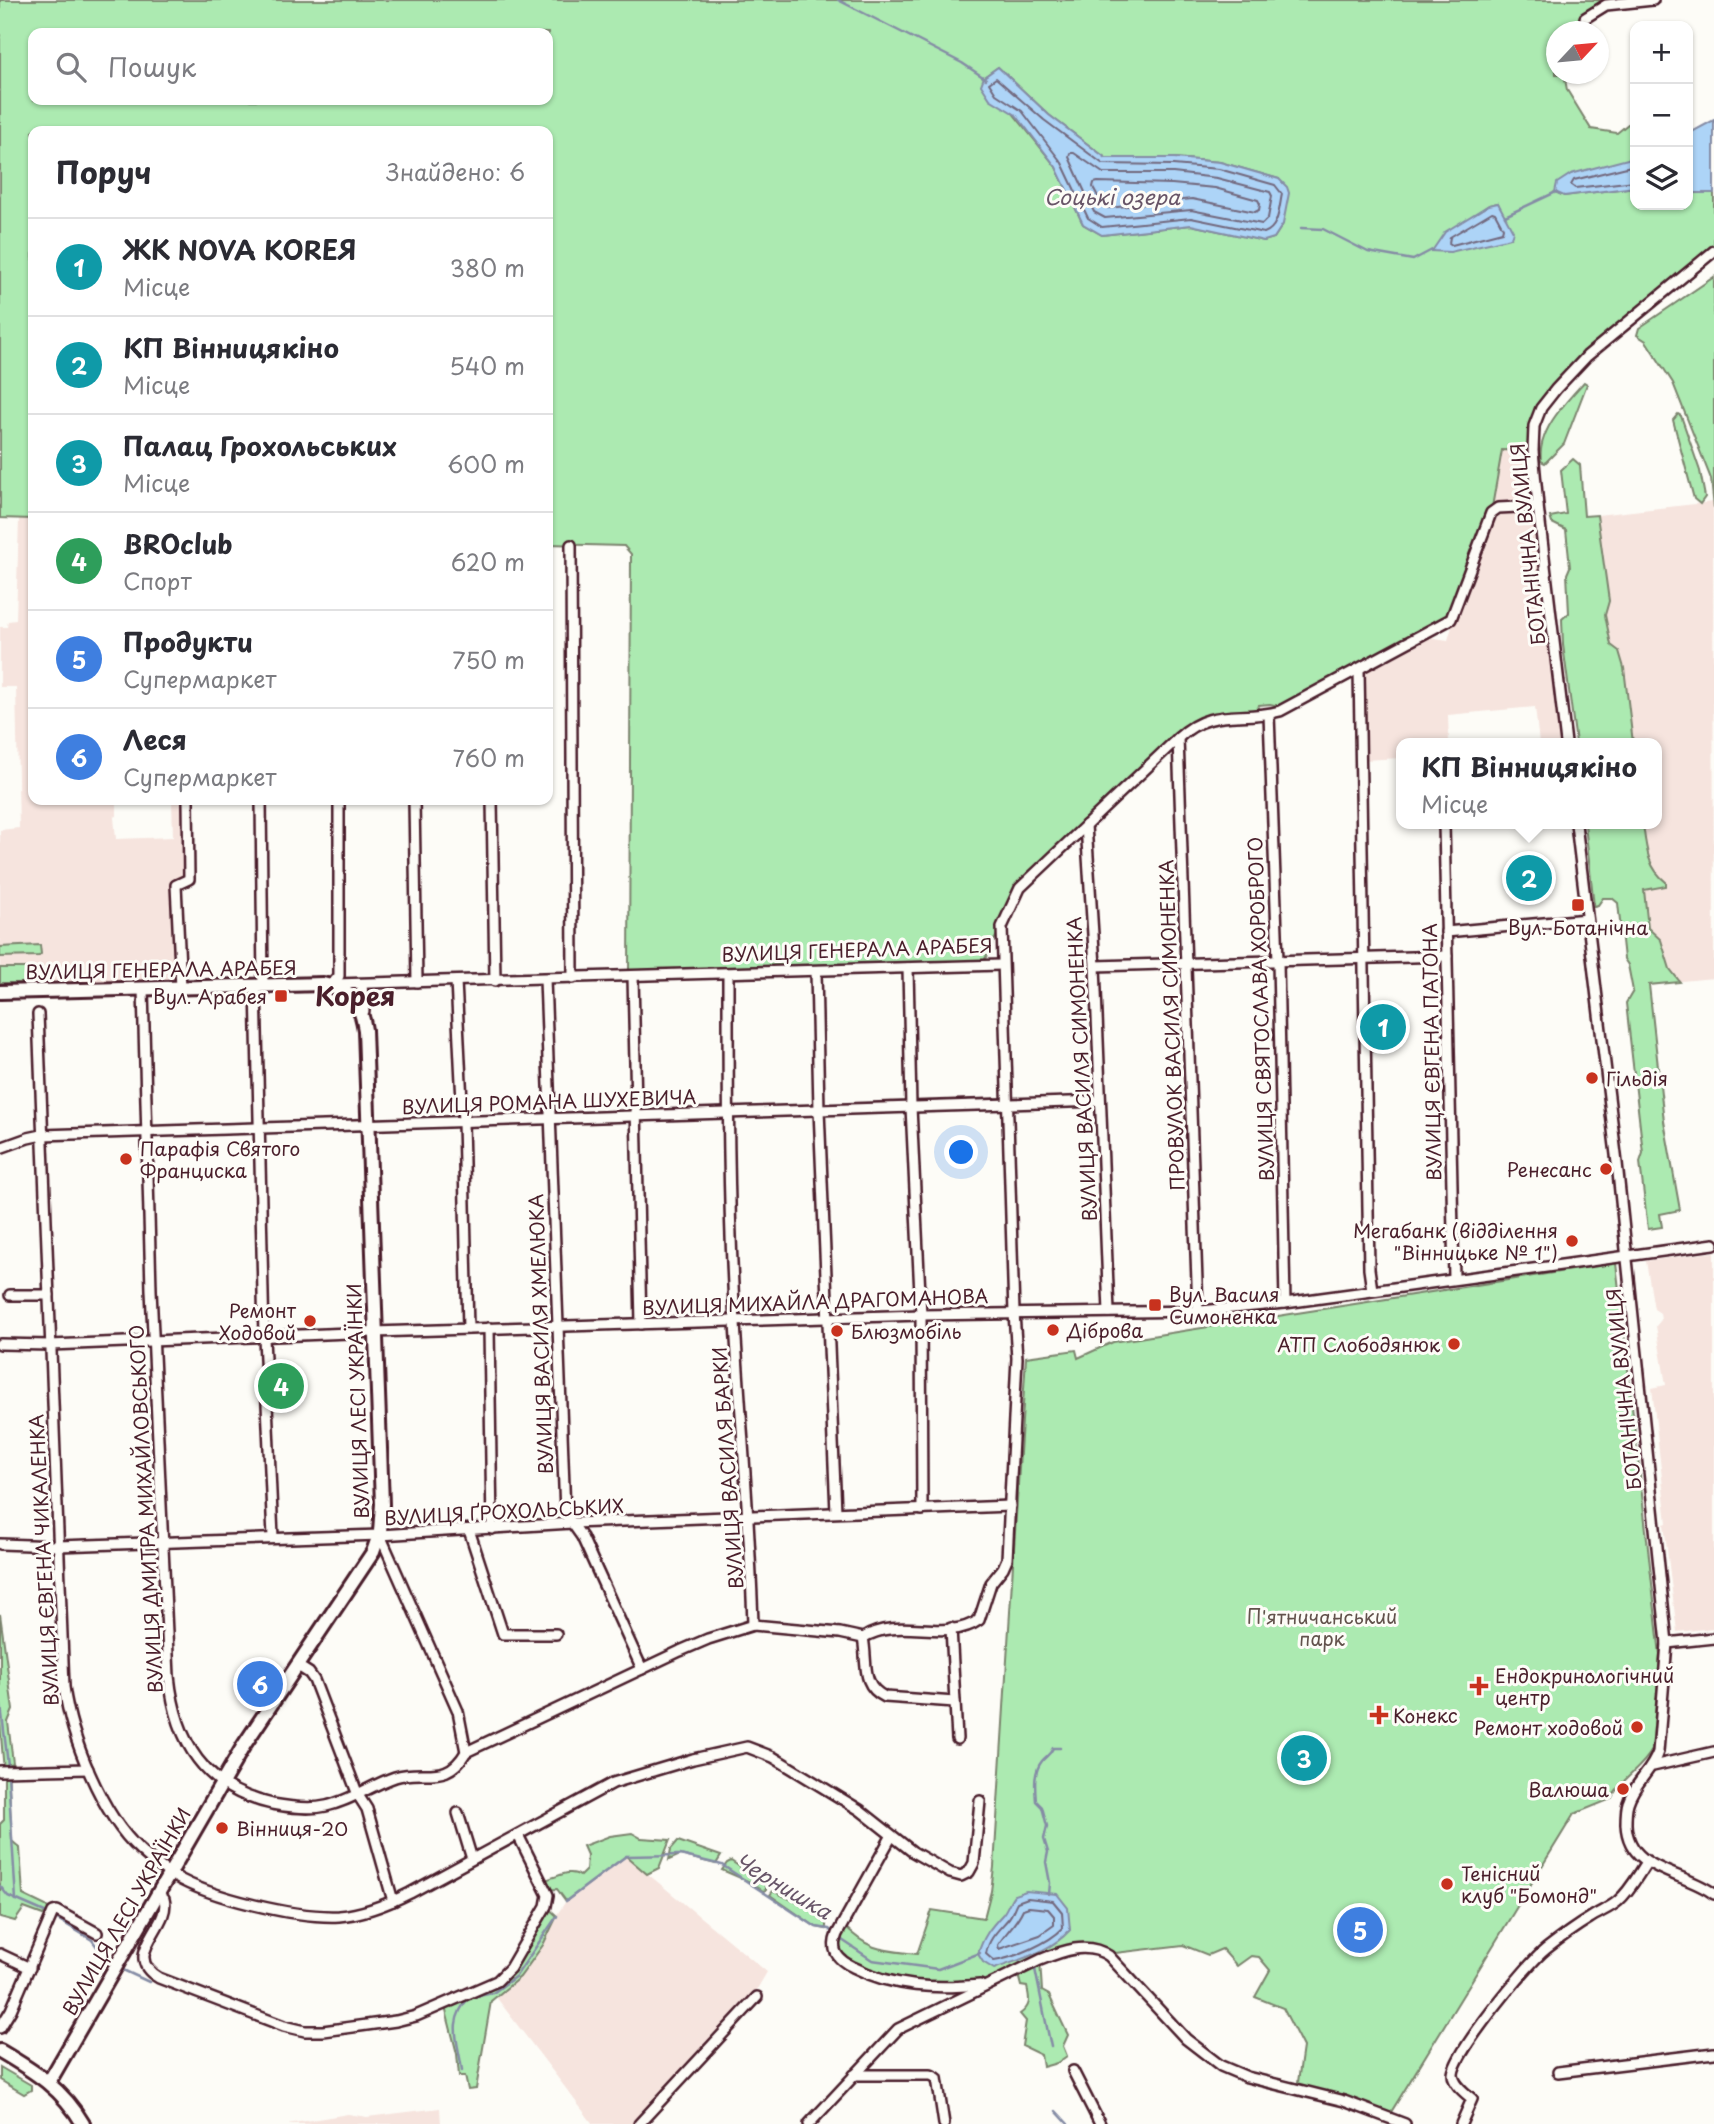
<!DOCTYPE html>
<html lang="uk">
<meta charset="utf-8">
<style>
:root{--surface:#fff;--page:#f7f7f7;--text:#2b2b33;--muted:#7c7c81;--line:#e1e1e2;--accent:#c8321e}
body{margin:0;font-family:"Playpen Sans",sans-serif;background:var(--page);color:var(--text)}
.controls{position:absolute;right:21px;top:21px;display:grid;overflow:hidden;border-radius:14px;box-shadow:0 2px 5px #0004}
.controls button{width:63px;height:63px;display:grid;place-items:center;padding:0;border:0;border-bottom:2px solid var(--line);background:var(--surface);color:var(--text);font:35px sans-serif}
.compass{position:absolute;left:1546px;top:21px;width:63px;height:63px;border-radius:50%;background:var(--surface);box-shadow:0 2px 5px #0004;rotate:64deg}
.you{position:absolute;left:962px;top:1153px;width:24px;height:24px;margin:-18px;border:5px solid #fff;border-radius:50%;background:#1a73e8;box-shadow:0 0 0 10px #1a73e833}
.badge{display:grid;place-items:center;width:46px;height:46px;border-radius:50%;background:var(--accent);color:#fff;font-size:23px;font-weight:700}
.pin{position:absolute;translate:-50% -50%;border:4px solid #fff;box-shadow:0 2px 7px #0006}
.popup{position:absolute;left:1396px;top:738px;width:266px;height:91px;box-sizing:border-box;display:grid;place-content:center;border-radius:14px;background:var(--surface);filter:drop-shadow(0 2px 5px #0005);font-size:23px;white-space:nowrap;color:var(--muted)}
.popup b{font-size:26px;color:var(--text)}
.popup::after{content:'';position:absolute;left:50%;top:100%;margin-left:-14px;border:14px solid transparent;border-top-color:var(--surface)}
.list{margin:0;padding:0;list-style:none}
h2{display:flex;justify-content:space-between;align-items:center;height:91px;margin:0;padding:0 28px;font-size:30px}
h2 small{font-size:23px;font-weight:400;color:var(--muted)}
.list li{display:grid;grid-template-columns:46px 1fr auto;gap:21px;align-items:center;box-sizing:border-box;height:98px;padding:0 28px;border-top:2px solid var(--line)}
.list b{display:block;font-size:26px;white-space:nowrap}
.list p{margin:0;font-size:23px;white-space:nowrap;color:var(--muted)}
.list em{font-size:23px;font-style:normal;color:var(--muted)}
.icon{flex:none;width:38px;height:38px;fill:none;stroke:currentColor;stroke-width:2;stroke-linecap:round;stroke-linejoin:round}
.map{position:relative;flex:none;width:1714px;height:2124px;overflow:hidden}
.search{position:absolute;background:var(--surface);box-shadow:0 2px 5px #0004;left:28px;top:28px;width:525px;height:77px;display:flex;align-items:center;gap:18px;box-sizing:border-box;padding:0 24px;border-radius:14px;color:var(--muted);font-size:26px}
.panel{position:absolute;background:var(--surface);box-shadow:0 2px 5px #0004;left:28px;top:126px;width:525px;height:679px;border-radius:14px}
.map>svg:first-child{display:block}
</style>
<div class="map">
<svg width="1714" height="2124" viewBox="0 0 1714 2124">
<rect width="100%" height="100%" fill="#fdfcf7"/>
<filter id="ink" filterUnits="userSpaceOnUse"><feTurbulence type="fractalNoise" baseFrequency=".0143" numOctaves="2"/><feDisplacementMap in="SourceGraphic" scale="14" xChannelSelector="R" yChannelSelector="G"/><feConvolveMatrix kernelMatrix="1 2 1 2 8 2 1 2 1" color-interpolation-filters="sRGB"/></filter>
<g filter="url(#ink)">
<!-- built -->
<g fill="#f6e4de">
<polygon points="1501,449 1529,451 1532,481 1526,483 1524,502 1493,502"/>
<polygon points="1713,502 1714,978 1649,984 1637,890 1666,885 1666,882 1655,874 1646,853 1643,824 1657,824 1657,743 1633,743 1624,668 1611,645 1605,615 1609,601 1597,515"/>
<polygon points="1519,510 1527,511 1536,519 1562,743 1539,743 1535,707 1448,715 1449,743 1401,743 1401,758 1364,760 1364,673 1368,668 1428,637 1448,640 1454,620 1490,524 1505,511"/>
<polygon points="19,518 33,519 33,800 117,800 117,816 114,817 116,839 173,837 172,800 186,800 189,879 176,886 180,981 0,985 0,830 19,828 16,687 0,687 0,627 7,627 8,621 16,620"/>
<polygon points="1714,1252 1714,1628 1677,1632 1664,1524 1667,1523 1652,1388 1666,1385 1656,1326 1661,1320 1660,1313 1654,1309 1646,1261"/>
<polygon points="626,1856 767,1972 753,1996 631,2124 593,2124 493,1993 516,1976 566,1901"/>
<polygon points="440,2108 441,2124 287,2124 348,2114 367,2117"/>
</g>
<!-- green -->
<g fill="#aceab1" stroke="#7b846e" stroke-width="2" fill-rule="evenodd">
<path d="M0 0H1606V5L1565 31 1556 32V74H1564L1567 90 1591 129 1617 133 1628 124 1635 123V157L1555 192 1564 196 1635 187V205H1688V193H1714V249L1625 321 1540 408 1532 451 1502 450 1491 513 1451 619 1284 707 1270 704 1259 705 1257 712 1198 722 1020 888 982 965 629 976 631 554 624 546 548 544V131H33V519L0 518ZM33 33H548V100H33ZM998 67 1049 115 1106 158H1174L1220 162 1279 179 1283 224 1274 238 1264 241 1191 225 1102 235 1083 224 1056 167 984 77ZM1498 203 1511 238 1495 240 1468 219 1489 205Z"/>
<polygon points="1714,277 1714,508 1711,479 1673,383 1646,341 1637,335 1639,328"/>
<path d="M1584 382 1587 384 1564 444 1545 463 1541 461C1537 431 1565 403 1584 382Z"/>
<polygon points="1678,414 1681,416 1700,471 1705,497 1700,504 1694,499 1673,420"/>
<polygon points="1573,459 1580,465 1584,516 1597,515 1609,601 1605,615 1611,645 1619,651 1624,668 1633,743 1576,743 1563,645 1562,619 1569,613 1567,574 1570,567 1566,530 1552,523 1550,517 1566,514 1561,470"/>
<path d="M1585 824H1643C1646 847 1647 867 1666 882V886L1644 890 1648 928 1661 940 1670 969 1680 982 1649 985 1664 1121 1680 1210 1660 1214 1662 1227 1648 1229 1640 1162 1643 1153 1626 1003 1633 991 1628 965 1624 959 1618 903 1612 898H1603L1598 905 1594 906Z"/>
<polygon points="40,945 41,954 39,956 0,957 0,947"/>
<rect x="0" y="968" width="36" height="15"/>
<path d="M1616 1263 1660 1655 1652 1750C1641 1770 1621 1778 1611 1799L1574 1814 1388 2117 1297 2089 1303 2047 1283 2008 1255 1997 1270 1970 1259 1957 1251 1956 1237 1966 1222 1949 1208 1955 1183 1945 1107 1954 1092 1949 1040 1960 1042 1991 1049 1995 1068 2035 1063 2046 1067 2056 1057 2063 1043 2067 1041 2055 1022 2046 1026 2021 1020 2014C1031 2006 1030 2000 1027 1987L1021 1986 1017 1971 989 1984 912 1986 848 1965 834 1941 843 1925C869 1951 882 1950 917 1954L932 1910 984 1918 991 1891 994 1867 1026 1357 1076 1350 1078 1358 1113 1342Z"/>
<polygon points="0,1614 13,1710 8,1722 13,1763 8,1765 12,1841 20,1848 23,1895 46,1906 49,1910 43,1915 24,1908 15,1921 0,1917 0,1824 4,1820 4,1771 0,1724"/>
<path d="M632 1833 641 1838 670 1840 659 1868 647 1874 626 1856 566 1901 557 1889 547 1890 543 1880C557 1878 569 1868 580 1876L586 1870 587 1855 583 1846 610 1836Z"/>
<polygon points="678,1841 721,1856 716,1864 680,1855 669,1860 671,1849"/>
<polygon points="731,1861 766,1884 766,1890 763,1891 750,1882 722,1870 727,1863"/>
<polygon points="773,1891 812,1909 826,1920 826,1929 816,1927 770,1895"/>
<polygon points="546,1906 557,1916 543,1945 520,1977 491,2001 476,2089 468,2090 465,2076 459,2076 457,2054 444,2003 497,1981"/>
<polygon points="0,2067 31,2085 31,2090 24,2094 0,2080"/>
</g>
<!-- water -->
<g fill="#add4f7" stroke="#858ca5" stroke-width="2">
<polygon points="998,67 1049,115 1106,158 1174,158 1220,162 1279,179 1287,187 1289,193 1283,224 1274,238 1264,241 1191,225 1102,235 1083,224 1056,167 1016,115 990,99 981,85 984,77"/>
<polygon points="1714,120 1714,193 1688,193 1688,134"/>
<polygon points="1635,157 1635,187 1564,196 1555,192 1557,183 1571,174"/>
<polygon points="1498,203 1513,231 1511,238 1450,252 1432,251 1445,232 1489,205"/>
<path d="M1026 1891 1057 1894 1068 1908 1070 1930C1050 1952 1021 1959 994 1969L983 1962 978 1954C983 1937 990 1928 1002 1915 1007 1910 1009 1901 1014 1895Z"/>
</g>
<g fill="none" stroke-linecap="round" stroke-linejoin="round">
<!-- shore -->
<g stroke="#72677d" stroke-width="2">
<path d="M996 78 1044 120 1103 164 1173 165 1219 169 1275 185 1282 194C1279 208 1279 228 1264 233L1191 218 1102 227 1088 218 1062 163 1022 111 996 94 989 83Z"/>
<polygon points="1070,153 1074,153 1103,173 1173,173 1217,178 1270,192 1272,196 1268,218 1262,224 1191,210 1105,218 1094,212 1069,157"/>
<polyline points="1635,165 1574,180 1571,185 1575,188 1635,181"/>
<polygon points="1098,182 1172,184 1215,188 1258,200 1260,204 1259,210 1255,212 1192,199 1108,208 1102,204 1093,187 1094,183"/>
<polygon points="1492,212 1495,213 1503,228 1502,232 1452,245 1449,243 1450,237"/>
<path d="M1028 1898 1053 1901 1062 1912 1063 1928C1049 1943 1014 1958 994 1961L986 1954C989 1937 999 1930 1009 1918 1013 1913 1014 1907 1017 1902Z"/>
<path d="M1029 1907 1048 1909 1054 1916V1925L1040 1935 999 1949 998 1945C1006 1932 1017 1923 1023 1909Z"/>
</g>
<!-- stream -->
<g stroke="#858ca5" stroke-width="2.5">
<polyline points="838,0 962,63 986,79"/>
<polyline points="1505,216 1556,192"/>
<polyline points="1301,228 1323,229 1368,252 1413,260 1432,250"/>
<polyline points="0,1697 8,1765"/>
<polyline points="8,1775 16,1900"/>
<polyline points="0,1886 8,1896 47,1913"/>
<path d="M1049 1894 1050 1883 1046 1862 1048 1852 1044 1839 1047 1826 1042 1807 1036 1801C1035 1788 1033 1772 1042 1761 1046 1756 1050 1755 1053 1748H1060"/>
<polyline points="566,1901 626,1856 680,1855 722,1865 816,1927 829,1929 833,1933"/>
<polyline points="54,1917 92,1940 106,1959"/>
<polyline points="842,1940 872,1960 938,1969 980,1953"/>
<polyline points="1035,1969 1051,2047"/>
<polyline points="123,1970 149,1982"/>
<path d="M462 2071C459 2043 446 2022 469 1998L493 1993 516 1976 557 1916"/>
<polyline points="1056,2111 1068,2124"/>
</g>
<!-- minor casing -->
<g stroke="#4a1f2b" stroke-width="14">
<g id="minor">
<polyline points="1585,18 1606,5 1653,0"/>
<polyline points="571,545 573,978"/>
<polyline points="1359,670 1369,1269 1372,1290"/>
<polyline points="1269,714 1278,961 1285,1303"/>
<polyline points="1178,738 1198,1311"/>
<polyline points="1566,743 1538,506 1533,451 1534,426 1541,408 1556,389 1587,356 1714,251"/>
<polyline points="261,800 263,986"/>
<polyline points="414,800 417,982"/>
<polyline points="492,800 495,981"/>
<polyline points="1444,824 1454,1278"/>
<path d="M1576 824 1617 1163 1667 1643 1658 1752C1652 1771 1634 1783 1628 1803 1626 1809 1626 1817 1626 1824 1628 1872 1684 1871 1714 1894"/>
<polyline points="1086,825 1095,966 1109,1312"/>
<polyline points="1446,932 1587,919"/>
<polyline points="1095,966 1447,956"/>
<polyline points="908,968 911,1107 921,1315 922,1510"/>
<polyline points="816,971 819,1110 836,1512"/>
<path d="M728 974C728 1090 728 1207 735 1323 741 1424 750 1524 753 1625"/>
<polyline points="633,976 641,1324"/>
<polyline points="545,979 565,1513 582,1537 642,1669"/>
<polyline points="456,981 463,1122 468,1329"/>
<polyline points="332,984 339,976 339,800"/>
<polyline points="335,984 1001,965"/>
<polyline points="362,984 364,1011"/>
<polyline points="256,986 264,1337 273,1537"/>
<polyline points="181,988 176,885 189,879 188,800"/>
<path d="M143 989 151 1290 169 1676C176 1742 204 1789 272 1804 289 1807 309 1810 326 1806 351 1801 371 1785 395 1777 425 1768 446 1786 466 1752L680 1651 708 1639 753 1625 840 1633 863 1638C898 1615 946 1643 979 1620L991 1583 1003 1568 1007 1559 1017 1358 1014 1313 1002 927 1020 888 1178 738C1212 706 1240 722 1280 711L1451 619 1491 513 1498 508 1538 506"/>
<path d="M38 1014 64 1687C71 1738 101 1814 140 1850 150 1859 162 1869 174 1876 211 1898 296 1918 339 1916 364 1914 388 1904 410 1893L613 1783 693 1759 747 1747 773 1757 860 1810 913 1852 950 1873 961 1876 969 1872 974 1863 980 1801"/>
<polyline points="0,1148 28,1138 42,1135 1100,1101"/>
<polyline points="10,1295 49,1295"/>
<polyline points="489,1328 492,1529"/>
<polyline points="0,1344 50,1345 374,1332 921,1315 1201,1311 1285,1303 1714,1244"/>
<polyline points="469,1530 503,1634 556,1634"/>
<polyline points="380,1535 458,1711 466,1752"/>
<polyline points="0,1544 58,1546 380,1535 572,1523 1010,1506"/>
<polyline points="951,1628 957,1739"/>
<path d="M863 1638C868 1662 860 1685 885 1697L955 1702"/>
<polyline points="1667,1643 1714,1638"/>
<polyline points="298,1666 309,1673 314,1680 358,1795 367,1809 393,1901"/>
<polyline points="1653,1766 1714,1752"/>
<polyline points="0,1771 88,1769"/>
<polyline points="458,1813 472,1859"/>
<path d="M891 1837 837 1934C830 1951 838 1960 853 1967 894 1988 936 1989 980 1985"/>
<path d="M158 1895 164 1899C172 1926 119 1955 159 1978L284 2026 305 2031H323L396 2021 416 2016 497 1981 510 1968 546 1906 548 1895 518 1835"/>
<polyline points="0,1954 30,1968"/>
<polyline points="0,2028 11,2010 53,1912 57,1911 97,1933"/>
<polyline points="1073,2071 1100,2124"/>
<polyline points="1558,2072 1714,2053"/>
<polyline points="854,2075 931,2075 937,2078 944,2124"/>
<polyline points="639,2124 757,1997"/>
<path d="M809 2124 898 2029 1040 1960C1062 1951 1087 1941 1109 1956L1186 2039 1221 2066 1247 2077 1344 2101 1405 2124"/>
<path d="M1461 2124 1472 2099C1464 2092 1453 2084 1453 2074 1455 2052 1527 1964 1546 1949 1560 1938 1575 1927 1590 1918 1599 1912 1610 1908 1618 1901 1630 1891 1638 1875 1647 1862"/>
</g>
</g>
<!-- major casing -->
<g stroke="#4a1f2b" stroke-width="18">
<g id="major">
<path d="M0 992 323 984C353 991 360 1000 365 1030L382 1504 380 1532 373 1552 244 1745 49 2082"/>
<path d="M0 2051C34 2071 63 2089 83 2124"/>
</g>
</g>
<!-- minor -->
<use href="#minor" stroke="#fdfcf7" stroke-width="9"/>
<!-- major -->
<use href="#major" stroke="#fdfcf7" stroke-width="12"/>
</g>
</g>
<!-- markers -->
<g fill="#c8321e" stroke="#fdfcf7" stroke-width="2.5">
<rect x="1571" y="898" width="14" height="14" rx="3.5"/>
<rect x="274" y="989" width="14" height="14" rx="3.5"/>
<circle cx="1592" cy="1078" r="7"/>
<circle cx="126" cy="1159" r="7"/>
<circle cx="1606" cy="1169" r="7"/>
<circle cx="1572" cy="1241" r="7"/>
<rect x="1148" y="1298" width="14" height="14" rx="3.5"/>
<circle cx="310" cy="1321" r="7"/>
<circle cx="1053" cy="1330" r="7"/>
<circle cx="837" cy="1331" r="7"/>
<circle cx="1454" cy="1344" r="7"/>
<path d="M1475.5 1675.5h7v7h7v7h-7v7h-7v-7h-7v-7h7z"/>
<path d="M1375.5 1704.5h7v7h7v7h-7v7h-7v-7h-7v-7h7z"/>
<circle cx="1637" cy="1727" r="7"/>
<circle cx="1623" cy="1789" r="7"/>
<circle cx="222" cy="1828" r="7"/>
<circle cx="1447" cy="1884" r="7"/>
</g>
<g text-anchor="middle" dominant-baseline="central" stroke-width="6" stroke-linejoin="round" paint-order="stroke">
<!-- street labels -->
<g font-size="19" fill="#4a1f2b" stroke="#fdfcf7">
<text transform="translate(1527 544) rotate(-96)">БОТАНІЧНА ВУЛИЦЯ</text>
<text transform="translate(857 949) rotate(-2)">ВУЛИЦЯ ГЕНЕРАЛА АРАБЕЯ</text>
<text transform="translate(161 969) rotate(-1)">ВУЛИЦЯ ГЕНЕРАЛА АРАБЕЯ</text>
<text transform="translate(1260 1009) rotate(-92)">ВУЛИЦЯ СВЯТОСЛАВА ХОРОБРОГО</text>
<text transform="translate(1171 1025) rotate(-92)">ПРОВУЛОК ВАСИЛЯ СИМОНЕНКА</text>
<text transform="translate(1431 1052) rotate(-91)">ВУЛИЦЯ ЄВГЕНА ПАТОНА</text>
<text transform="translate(1081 1069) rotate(-93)">ВУЛИЦЯ ВАСИЛЯ СИМОНЕНКА</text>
<text transform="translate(549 1101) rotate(-2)">ВУЛИЦЯ РОМАНА ШУХЕВИЧА</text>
<text transform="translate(815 1301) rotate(-2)">ВУЛИЦЯ МИХАЙЛА ДРАГОМАНОВА</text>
<text transform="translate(540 1334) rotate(-92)">ВУЛИЦЯ ВАСИЛЯ ХМЕЛЮКА</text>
<text transform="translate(1623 1389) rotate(-96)">БОТАНІЧНА ВУЛИЦЯ</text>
<text transform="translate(357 1401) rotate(-92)">ВУЛИЦЯ ЛЕСІ УКРАЇНКИ</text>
<text transform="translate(727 1468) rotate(-94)">ВУЛИЦЯ ВАСИЛЯ БАРКИ</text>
<text transform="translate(145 1509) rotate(-93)">ВУЛИЦЯ ДМИТРА МИХАЙЛОВСЬКОГО</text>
<text transform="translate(504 1511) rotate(-3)">ВУЛИЦЯ ҐРОХОЛЬСЬКИХ</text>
<text transform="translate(43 1560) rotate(-93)">ВУЛИЦЯ ЄВГЕНА ЧИКАЛЕНКА</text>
<text transform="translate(126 1911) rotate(-60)">ВУЛИЦЯ ЛЕСІ УКРАЇНКИ</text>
</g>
<!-- poi labels -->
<g font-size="19" fill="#4a1f2b" stroke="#fdfcf7" text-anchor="start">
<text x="1578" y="927" text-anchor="middle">Вул. Ботанічна</text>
<text x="267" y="996" text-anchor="end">Вул. Арабея</text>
<text x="1606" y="1078">Гільдія</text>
<text x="140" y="1148">Парафія Святого<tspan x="140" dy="22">Франциска</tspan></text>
<text x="1592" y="1169" text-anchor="end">Ренесанс</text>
<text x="1558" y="1230" text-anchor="end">Мегабанк (відділення<tspan x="1558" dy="22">"Вінницьке № 1")</tspan></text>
<text x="1169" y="1294">Вул. Василя<tspan x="1169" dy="22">Симоненка</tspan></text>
<text x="296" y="1310" text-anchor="end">Ремонт<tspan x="296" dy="22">Ходовой</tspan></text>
<text x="1067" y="1330">Діброва</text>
<text x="851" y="1331">Блюзмобіль</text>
<text x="1440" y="1344" text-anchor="end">АТП Слободянюк</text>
<text x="1495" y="1675">Ендокринологічний<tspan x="1495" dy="22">центр</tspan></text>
<text x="1393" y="1715">Конекс</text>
<text x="1623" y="1727" text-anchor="end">Ремонт ходовой</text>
<text x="1609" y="1789" text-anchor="end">Валюша</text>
<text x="236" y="1828">Вінниця-20</text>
<text x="1461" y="1873">Тенісний<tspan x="1461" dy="22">клуб "Бомонд"</tspan></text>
</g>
<!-- park labels -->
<g font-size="19" fill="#62524c" stroke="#fdfcf7">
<text x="1322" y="1616">П'ятничанський<tspan x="1322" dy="22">парк</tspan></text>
</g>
<!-- water labels -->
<g font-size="21" font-style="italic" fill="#685568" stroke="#fdfcf7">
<text x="1112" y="196">Соцькі озера</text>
<text transform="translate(784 1885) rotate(31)">Чернишка</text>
</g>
<!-- district labels -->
<g font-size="26" font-weight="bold" fill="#4a1f2b" stroke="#fdfcf7">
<text x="355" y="995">Корея</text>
</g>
</g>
</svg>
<div class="controls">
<button>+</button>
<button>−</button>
<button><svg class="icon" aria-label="layers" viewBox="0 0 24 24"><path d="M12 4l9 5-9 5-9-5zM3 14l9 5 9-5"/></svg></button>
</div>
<svg class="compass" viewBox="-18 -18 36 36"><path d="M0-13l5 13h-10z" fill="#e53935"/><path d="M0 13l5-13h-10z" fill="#7c7c81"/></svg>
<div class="you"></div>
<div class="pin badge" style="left:1383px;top:1027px;background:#0f9aa8">1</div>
<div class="pin badge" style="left:1529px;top:878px;background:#0f9aa8">2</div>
<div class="popup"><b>КП Вінницякіно</b>Місце</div>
<div class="pin badge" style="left:1304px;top:1758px;background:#0f9aa8">3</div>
<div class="pin badge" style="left:281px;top:1386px;background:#2e9e5b">4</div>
<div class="pin badge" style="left:1360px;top:1930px;background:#3f7fe0">5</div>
<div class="pin badge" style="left:260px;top:1684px;background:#3f7fe0">6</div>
<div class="search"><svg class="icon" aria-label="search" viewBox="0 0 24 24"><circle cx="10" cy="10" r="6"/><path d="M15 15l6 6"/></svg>Пошук</div>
<section class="panel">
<h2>Поруч<small>Знайдено: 6</small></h2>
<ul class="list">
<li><span class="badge" style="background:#0f9aa8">1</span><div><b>ЖК NOVA KOREЯ</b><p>Місце</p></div><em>380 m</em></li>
<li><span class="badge" style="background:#0f9aa8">2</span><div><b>КП Вінницякіно</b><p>Місце</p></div><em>540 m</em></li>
<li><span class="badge" style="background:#0f9aa8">3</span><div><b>Палац Грохольських</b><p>Місце</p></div><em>600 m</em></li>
<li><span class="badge" style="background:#2e9e5b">4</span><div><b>BROclub</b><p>Спорт</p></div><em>620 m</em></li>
<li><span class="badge" style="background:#3f7fe0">5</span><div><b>Продукти</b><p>Супермаркет</p></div><em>750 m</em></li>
<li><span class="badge" style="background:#3f7fe0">6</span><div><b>Леся</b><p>Супермаркет</p></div><em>760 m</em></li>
</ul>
</section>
</div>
